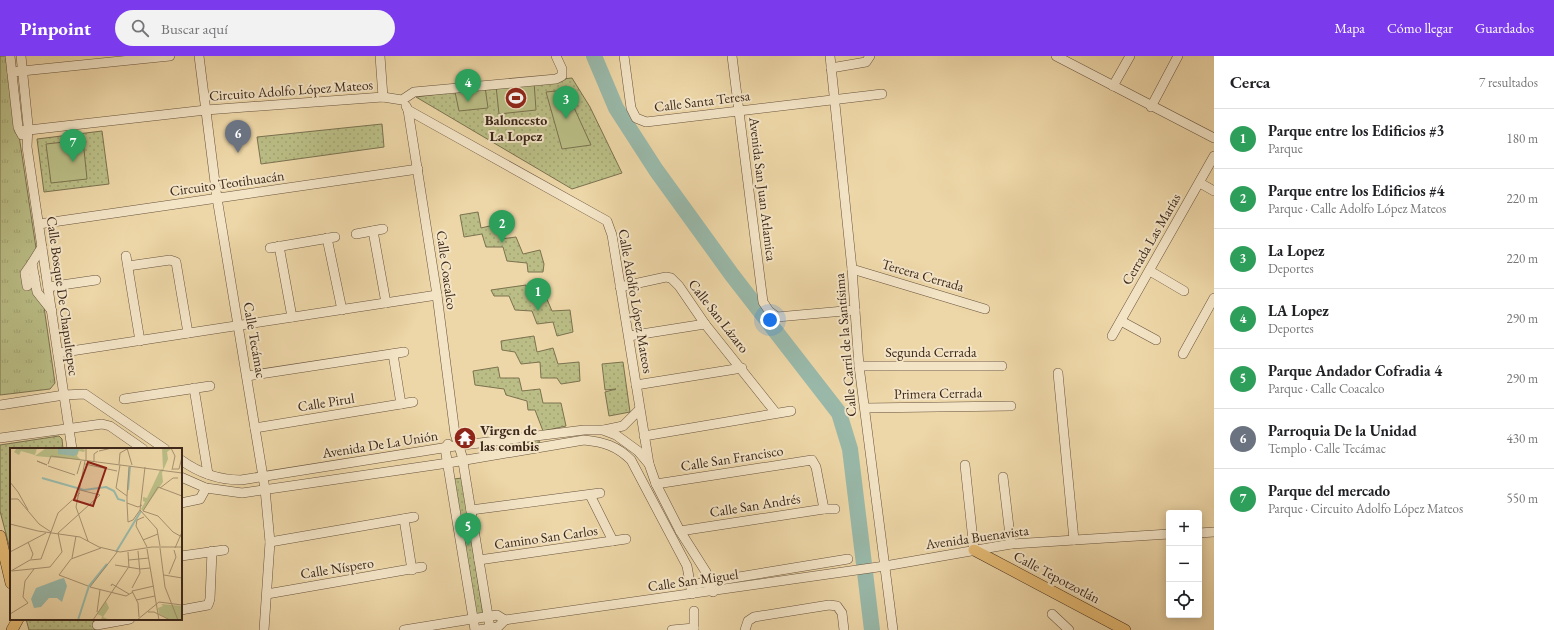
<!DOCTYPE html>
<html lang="es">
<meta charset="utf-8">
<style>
:root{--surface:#fff;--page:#f2f2f2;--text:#202124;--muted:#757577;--line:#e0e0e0;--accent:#7c3aed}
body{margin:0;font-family:"EB Garamond",serif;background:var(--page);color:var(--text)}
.controls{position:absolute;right:12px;bottom:12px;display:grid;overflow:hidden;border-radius:4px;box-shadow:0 2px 10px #0003}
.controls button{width:36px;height:36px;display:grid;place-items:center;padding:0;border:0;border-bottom:1px solid var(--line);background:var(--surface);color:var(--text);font:20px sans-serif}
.you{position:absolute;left:770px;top:264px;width:14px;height:14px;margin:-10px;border:3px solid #fff;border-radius:50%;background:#1a73e8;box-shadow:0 0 0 6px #1a73e833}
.badge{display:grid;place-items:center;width:26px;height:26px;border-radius:50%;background:var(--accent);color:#fff;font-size:13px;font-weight:700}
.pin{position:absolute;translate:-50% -33px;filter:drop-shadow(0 1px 2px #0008)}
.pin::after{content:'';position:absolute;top:21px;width:14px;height:12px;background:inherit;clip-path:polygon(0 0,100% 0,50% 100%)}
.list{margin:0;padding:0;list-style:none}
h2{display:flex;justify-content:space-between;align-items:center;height:52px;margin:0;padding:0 16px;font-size:17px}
h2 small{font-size:13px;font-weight:400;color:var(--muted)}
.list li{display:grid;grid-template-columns:26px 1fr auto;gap:12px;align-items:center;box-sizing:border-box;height:60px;padding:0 16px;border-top:1px solid var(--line)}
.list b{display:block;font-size:15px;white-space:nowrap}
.list p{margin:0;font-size:13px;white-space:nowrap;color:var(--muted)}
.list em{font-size:13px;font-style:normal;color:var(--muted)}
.icon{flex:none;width:22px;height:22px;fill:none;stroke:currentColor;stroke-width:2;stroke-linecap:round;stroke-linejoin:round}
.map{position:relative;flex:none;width:1214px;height:574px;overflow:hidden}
header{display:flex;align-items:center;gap:24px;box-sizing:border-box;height:56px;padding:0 20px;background:var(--accent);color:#fff}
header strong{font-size:19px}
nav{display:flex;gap:22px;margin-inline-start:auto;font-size:14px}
.search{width:280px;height:36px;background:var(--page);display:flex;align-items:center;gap:10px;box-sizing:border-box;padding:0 14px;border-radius:22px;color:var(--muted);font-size:15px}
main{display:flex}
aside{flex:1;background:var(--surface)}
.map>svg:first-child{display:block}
</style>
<header>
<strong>Pinpoint</strong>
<div class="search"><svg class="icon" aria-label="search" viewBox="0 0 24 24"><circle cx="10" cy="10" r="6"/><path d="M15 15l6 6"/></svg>Buscar aquí</div>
<nav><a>Mapa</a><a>Cómo llegar</a><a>Guardados</a></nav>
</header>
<main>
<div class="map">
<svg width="1214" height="574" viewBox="0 0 1214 574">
<defs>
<pattern id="grass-tufts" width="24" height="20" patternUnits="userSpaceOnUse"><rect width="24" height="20" fill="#babd85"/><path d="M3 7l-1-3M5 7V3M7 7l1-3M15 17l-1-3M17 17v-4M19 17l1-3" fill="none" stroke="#a1a272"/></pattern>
<pattern id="park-dots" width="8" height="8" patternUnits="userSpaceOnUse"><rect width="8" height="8" fill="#babd85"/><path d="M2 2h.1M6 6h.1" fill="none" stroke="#a1a272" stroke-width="1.8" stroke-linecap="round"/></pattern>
</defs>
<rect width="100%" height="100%" fill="#edd6a7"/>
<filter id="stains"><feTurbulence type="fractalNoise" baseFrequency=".005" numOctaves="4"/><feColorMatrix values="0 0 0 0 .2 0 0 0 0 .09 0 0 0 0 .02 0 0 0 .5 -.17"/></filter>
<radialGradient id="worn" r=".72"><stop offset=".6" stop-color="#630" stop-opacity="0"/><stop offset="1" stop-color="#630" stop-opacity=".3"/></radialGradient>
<!-- grass -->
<polygon fill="url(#grass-tufts)" stroke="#7b7250" points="0,0 7,0 36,192 31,229 44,251 55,327 50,333 0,339"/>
<!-- park -->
<g fill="url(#park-dots)" stroke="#7b7250">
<polygon points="572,22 590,51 622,117 572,133 416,41 496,30"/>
<polygon points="382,68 384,91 261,108 257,81"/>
<polygon points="102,75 109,128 44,136 37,83"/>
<polygon points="478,156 481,172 498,168 501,183 516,181 523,198 540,194 544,208 543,216 528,216 527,207 507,205 503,191 486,191 482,178 464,181 460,159"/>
<polygon points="526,229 530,244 546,241 552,255 570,254 573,276 557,280 553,266 537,268 532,255 515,254 509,240 494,240 491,234"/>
<polygon points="534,280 537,296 553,292 558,308 579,306 580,325 561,328 557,322 541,322 540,306 521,308 515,296 502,294 501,285"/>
<polygon points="623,306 630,356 609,360 605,336 616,333 605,334 602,308"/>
<polygon points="498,311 500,322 519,322 522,335 540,333 543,347 561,347 566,370 543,375 535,354 528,354 527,345 506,339 504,333 475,329 473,315"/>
<polygon points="59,380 62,383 63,393 11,393 11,497 0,455 0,389"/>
<polygon points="539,384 540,390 481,401 481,396"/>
<polygon points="462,422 483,558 475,561 454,423"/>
<polygon points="26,563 93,563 95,574 29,574"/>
</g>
<!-- garden -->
<g fill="#babd85" stroke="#7b7250">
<polygon points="534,26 536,54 499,58 496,30"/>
<polygon points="485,31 488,52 459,55 455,36"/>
<polygon points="566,34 591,89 562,93 546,36"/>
<polygon points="83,84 87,123 51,127 46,88"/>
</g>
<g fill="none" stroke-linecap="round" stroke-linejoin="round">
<!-- river -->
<polyline stroke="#99b9aa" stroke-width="16" points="594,0 616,52 656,114 732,219 839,357 850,393 872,574"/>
<!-- minor casing -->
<g stroke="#68533d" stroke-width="10">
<g id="minor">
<polyline points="10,0 18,71 22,79"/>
<polyline points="21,0 28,69 27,91 72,393"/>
<polyline points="199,0 217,142 265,433 270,486 264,574"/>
<polyline points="380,0 383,41"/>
<polyline points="624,0 631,52 636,62 646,66 882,38"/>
<polyline points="732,0 763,246 769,255 777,261 855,254"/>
<polyline points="830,0 852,213 859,310 893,574"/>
<polyline points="1056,0 1214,82"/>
<polyline points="831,12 866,6 870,0"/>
<polyline points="12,16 170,0"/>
<polyline points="1113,30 1130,0"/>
<polyline points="406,50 408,54 607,165 612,179 649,408"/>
<polyline points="1151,51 1178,0"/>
<polyline points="408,54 437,239 455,378 462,400 490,572"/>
<polyline points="20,75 206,54 383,41 402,44 414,36 556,23 562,20 562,13 556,0"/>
<polyline points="1200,127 1214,135"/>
<polyline points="39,168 418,113"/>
<polyline points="373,175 386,247"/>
<polyline points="356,178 383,173"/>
<polyline points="327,182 342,254"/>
<polyline points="279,190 292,261"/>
<polyline points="42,191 32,207 37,236 52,255"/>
<polyline points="270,192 335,181"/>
<polyline points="126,200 140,285"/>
<polyline points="32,207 25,217 27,230 35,222"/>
<polyline points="128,210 170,204 176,206 188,277"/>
<polyline points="852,213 985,253"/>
<polyline points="1150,215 1184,235"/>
<polyline points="48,231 96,224"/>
<polyline points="620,231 666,221 671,222 679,230 705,268 776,357"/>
<polyline points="1121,265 1156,284"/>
<polyline points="629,280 705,268"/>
<polyline points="1112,280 1214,100"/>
<polyline points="58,297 437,239"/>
<polyline points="393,298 401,348"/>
<polyline points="1183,298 1214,242"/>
<polyline points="859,310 1002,310"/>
<polyline points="1058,317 1074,484"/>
<polyline points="247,320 404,296"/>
<polyline points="636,329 742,312"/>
<polyline points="194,332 208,418"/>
<polyline points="124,343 210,330"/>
<polyline points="0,349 64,339 85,338 165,393"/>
<polyline points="865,352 1011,350"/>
<polyline points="255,372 413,346"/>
<polyline points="604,374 623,370 639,354"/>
<polyline points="644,380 791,355"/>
<polyline points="0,382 102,368 110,370 143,393"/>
<polyline points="448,388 445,392 475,574"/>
<path d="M181 404C199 417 218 424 241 424L455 390 584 374H603L616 379 638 395 649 408 656 428 680 475 706 516 713 536"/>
<polyline points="965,409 974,494"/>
<path d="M181 421 206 432 242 437 448 407 584 384C604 386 617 390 631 404L687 510 692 538"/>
<polyline points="1003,421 1011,488"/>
<polyline points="656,428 812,404 816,411 824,453"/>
<polyline points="590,439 613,485"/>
<polyline points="181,447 200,443 206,432"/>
<polyline points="471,454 600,437"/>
<polyline points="404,463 412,514"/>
<polyline points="680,475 824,453 835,453"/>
<polyline points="1199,477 1214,476"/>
<polyline points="270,486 414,461"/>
<polyline points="181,500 224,494"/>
<polyline points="479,504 626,483"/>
<polyline points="690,529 848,503"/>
<polyline points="267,538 422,511"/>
<polyline points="181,554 208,549 210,543 212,495"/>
<polyline points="694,555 694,574"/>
<polyline points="1052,558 1069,574"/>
<polyline points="97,569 130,563"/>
<polyline points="404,574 497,559 505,564"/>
<polyline points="478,574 498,571 505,564 885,510 1011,488 1169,478"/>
<polyline points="672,574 694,572"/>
<polyline points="745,574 748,565 754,561 829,549 837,550 842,557 844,574"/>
</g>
</g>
<!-- major casing -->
<g stroke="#3c271a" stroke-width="12">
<g id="major">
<polyline points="0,480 11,527"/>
<polyline points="974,494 1125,574"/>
<polyline points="12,574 18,563"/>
</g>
</g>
<!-- minor -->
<use href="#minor" stroke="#f3e4c6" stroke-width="9"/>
<!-- major -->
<use href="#major" stroke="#e6bb74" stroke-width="11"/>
</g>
<!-- icons -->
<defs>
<g id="stadium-disc" transform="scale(1.15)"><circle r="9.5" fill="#8f2418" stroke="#f3e4c6"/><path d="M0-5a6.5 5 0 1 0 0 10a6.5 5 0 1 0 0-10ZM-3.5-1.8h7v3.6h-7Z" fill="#fff"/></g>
<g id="temple-disc" transform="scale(1.15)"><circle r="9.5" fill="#8f2418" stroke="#f3e4c6"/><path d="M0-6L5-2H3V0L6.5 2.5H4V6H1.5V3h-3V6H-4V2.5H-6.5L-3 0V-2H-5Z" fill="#fff"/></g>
</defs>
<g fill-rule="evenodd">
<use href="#stadium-disc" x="516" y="42"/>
<use href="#temple-disc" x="465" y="382"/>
</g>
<g text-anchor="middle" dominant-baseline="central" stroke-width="4" stroke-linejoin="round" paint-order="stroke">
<!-- street labels -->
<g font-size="14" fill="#3c271a" stroke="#f3e4c6">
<text transform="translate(291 34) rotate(-4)">Circuito Adolfo López Mateos</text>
<text transform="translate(702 45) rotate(-7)">Calle Santa Teresa</text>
<text transform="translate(227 127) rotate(-8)">Circuito Teotihuacán</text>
<text transform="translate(763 133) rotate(83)">Avenida San Juan Atlamica</text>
<text transform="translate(1151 183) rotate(-60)">Cerrada Las Marías</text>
<text transform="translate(447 214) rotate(82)">Calle Coacalco</text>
<text transform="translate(923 219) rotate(16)">Tercera Cerrada</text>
<text transform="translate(63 240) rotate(82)">Calle Bosque De Chapultepec</text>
<text transform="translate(636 245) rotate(80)">Calle Adolfo López Mateos</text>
<text transform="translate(719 260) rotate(52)">Calle San Lázaro</text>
<text transform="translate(255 284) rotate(80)">Calle Tecámac</text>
<text transform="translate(845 289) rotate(-95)">Calle Carril de la Santísima</text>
<text x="931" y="296">Segunda Cerrada</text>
<text transform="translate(938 337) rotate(-1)">Primera Cerrada</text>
<text transform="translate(326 346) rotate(-9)">Calle Pirul</text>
<text transform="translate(380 388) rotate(-9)">Avenida De La Unión</text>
<text transform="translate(732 402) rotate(-9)">Calle San Francisco</text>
<text transform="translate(755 449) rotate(-9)">Calle San Andrés</text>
<text transform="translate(546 481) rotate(-8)">Camino San Carlos</text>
<text transform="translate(977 481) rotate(-8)">Avenida Buenavista</text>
<text transform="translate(337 512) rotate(-9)">Calle Níspero</text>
<text transform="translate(1057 521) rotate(28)">Calle Tepotzotlán</text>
<text transform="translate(693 524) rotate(-8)">Calle San Miguel</text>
</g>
<!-- poi labels -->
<g font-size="14" font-weight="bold" fill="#3c271a" stroke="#f3e4c6">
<text x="516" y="64">Baloncesto<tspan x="516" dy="16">La Lopez</tspan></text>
<text x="480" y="374" text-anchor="start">Virgen de<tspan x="480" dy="16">las combis</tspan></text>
</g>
</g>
<!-- overview -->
<g transform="translate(10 392)">
<rect width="172" height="172" fill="#edd6a7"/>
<path d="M36 0H71L75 2 74 4 69 3 67 8 71 12 25 8Z" fill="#babd85"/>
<path d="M7 0H27L25 7 11 3 9 7 4 4ZM152 0 161 1 157 4 158 11 152 25 153 34 133 63 131 61 135 54 133 53V49L137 50 150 22 153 21ZM96 153 99 160 93 169 100 172H91L92 168 87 166ZM151 156 172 158V172H160L149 166 148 160 153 158Z" fill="#babd85"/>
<path d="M48 1 52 0 69 1 67 6 64 8 48 6ZM50 131 54 130 57 138 52 154 47 150H39L31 159 24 160 21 151 26 140Z" fill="#99b9aa"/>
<path fill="none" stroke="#99b9aa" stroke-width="2" d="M32 30 74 42 96 39 104 43 108 51 115 53M118 42 120 18M106 104 131 63M68 172 79 138 97 116"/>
<path fill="none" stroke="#a6906f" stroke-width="1" d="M117 0 122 17M161 0 165 8 162 22M89 3 102 0M75 13 66 59 78 93M76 13V0M84 14V6L88 3M38 16 41 8 172 25M75 16 107 23M109 16 110 5 117 1M37 17 27 13 37 17M110 17 106 40 117 48V55L128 59 132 57M38 18 65 27M135 19 130 62 147 81 150 98M163 21H169L172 9M67 26 71 13M0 34 8 44M150 40 163 30H168M70 42 90 47M8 44 18 62M117 48 119 19M0 51H8L29 76 41 84M117 55 118 74 123 72 130 62M133 63 148 39 172 48M133 63 148 68 163 84 172 89M134 69 127 72 126 78 137 99M0 76 28 83 70 89 89 99 110 104 142 99H172M48 85 90 47M133 92 148 86M18 94 23 106 21 111M150 100 155 139 168 172M165 100 172 84M137 101 149 172M108 103 80 139 116 148 123 144M0 104 36 85M118 104 119 120M62 110 66 88M119 112 139 110M105 117 130 121 140 120M1 123 20 112 31 111 48 65 70 45M2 123 40 119 52 104 48 85M159 126 166 109 164 102M154 127 172 130M78 138 49 127 61 111 91 100M101 138 102 136 119 146M122 140 130 125 128 103M126 152 145 148M87 164 90 142M138 164H144L160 172M0 166 18 155 13 149 15 133 24 121M129 169 128 155 122 143 144 138M83 172 118 120M127 172 149 154 172 157"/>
<path fill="#8f2418" fill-opacity="0.15" stroke="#8f2418" stroke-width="2" d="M78 14 96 20 83 58 64 52Z"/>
<rect width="172" height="172" fill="none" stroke="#3c271a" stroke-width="2"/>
</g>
<rect width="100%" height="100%" filter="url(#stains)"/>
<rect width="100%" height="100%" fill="url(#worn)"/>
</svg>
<div class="controls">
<button>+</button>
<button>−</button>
<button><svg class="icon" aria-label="locate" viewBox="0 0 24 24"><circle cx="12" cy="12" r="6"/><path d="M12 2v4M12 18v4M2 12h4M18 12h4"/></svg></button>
</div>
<div class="you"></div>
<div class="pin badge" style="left:538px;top:255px;background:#2e9e5b">1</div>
<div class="pin badge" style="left:502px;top:187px;background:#2e9e5b">2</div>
<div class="pin badge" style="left:566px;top:63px;background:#2e9e5b">3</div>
<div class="pin badge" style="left:468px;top:46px;background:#2e9e5b">4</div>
<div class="pin badge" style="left:468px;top:490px;background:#2e9e5b">5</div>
<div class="pin badge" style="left:238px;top:97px;background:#6b7280">6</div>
<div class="pin badge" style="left:73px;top:106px;background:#2e9e5b">7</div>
</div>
<aside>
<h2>Cerca<small>7 resultados</small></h2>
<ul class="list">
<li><span class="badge" style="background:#2e9e5b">1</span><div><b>Parque entre los Edificios #3</b><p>Parque</p></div><em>180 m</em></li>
<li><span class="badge" style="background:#2e9e5b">2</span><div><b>Parque entre los Edificios #4</b><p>Parque · Calle Adolfo López Mateos</p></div><em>220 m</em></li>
<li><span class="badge" style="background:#2e9e5b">3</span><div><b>La Lopez</b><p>Deportes</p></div><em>220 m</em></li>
<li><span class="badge" style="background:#2e9e5b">4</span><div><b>LA Lopez</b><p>Deportes</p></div><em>290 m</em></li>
<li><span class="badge" style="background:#2e9e5b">5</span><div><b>Parque Andador Cofradia 4</b><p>Parque · Calle Coacalco</p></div><em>290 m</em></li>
<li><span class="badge" style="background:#6b7280">6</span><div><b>Parroquia De la Unidad</b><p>Templo · Calle Tecámac</p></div><em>430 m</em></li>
<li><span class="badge" style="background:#2e9e5b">7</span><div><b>Parque del mercado</b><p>Parque · Circuito Adolfo López Mateos</p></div><em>550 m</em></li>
</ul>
</aside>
</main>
